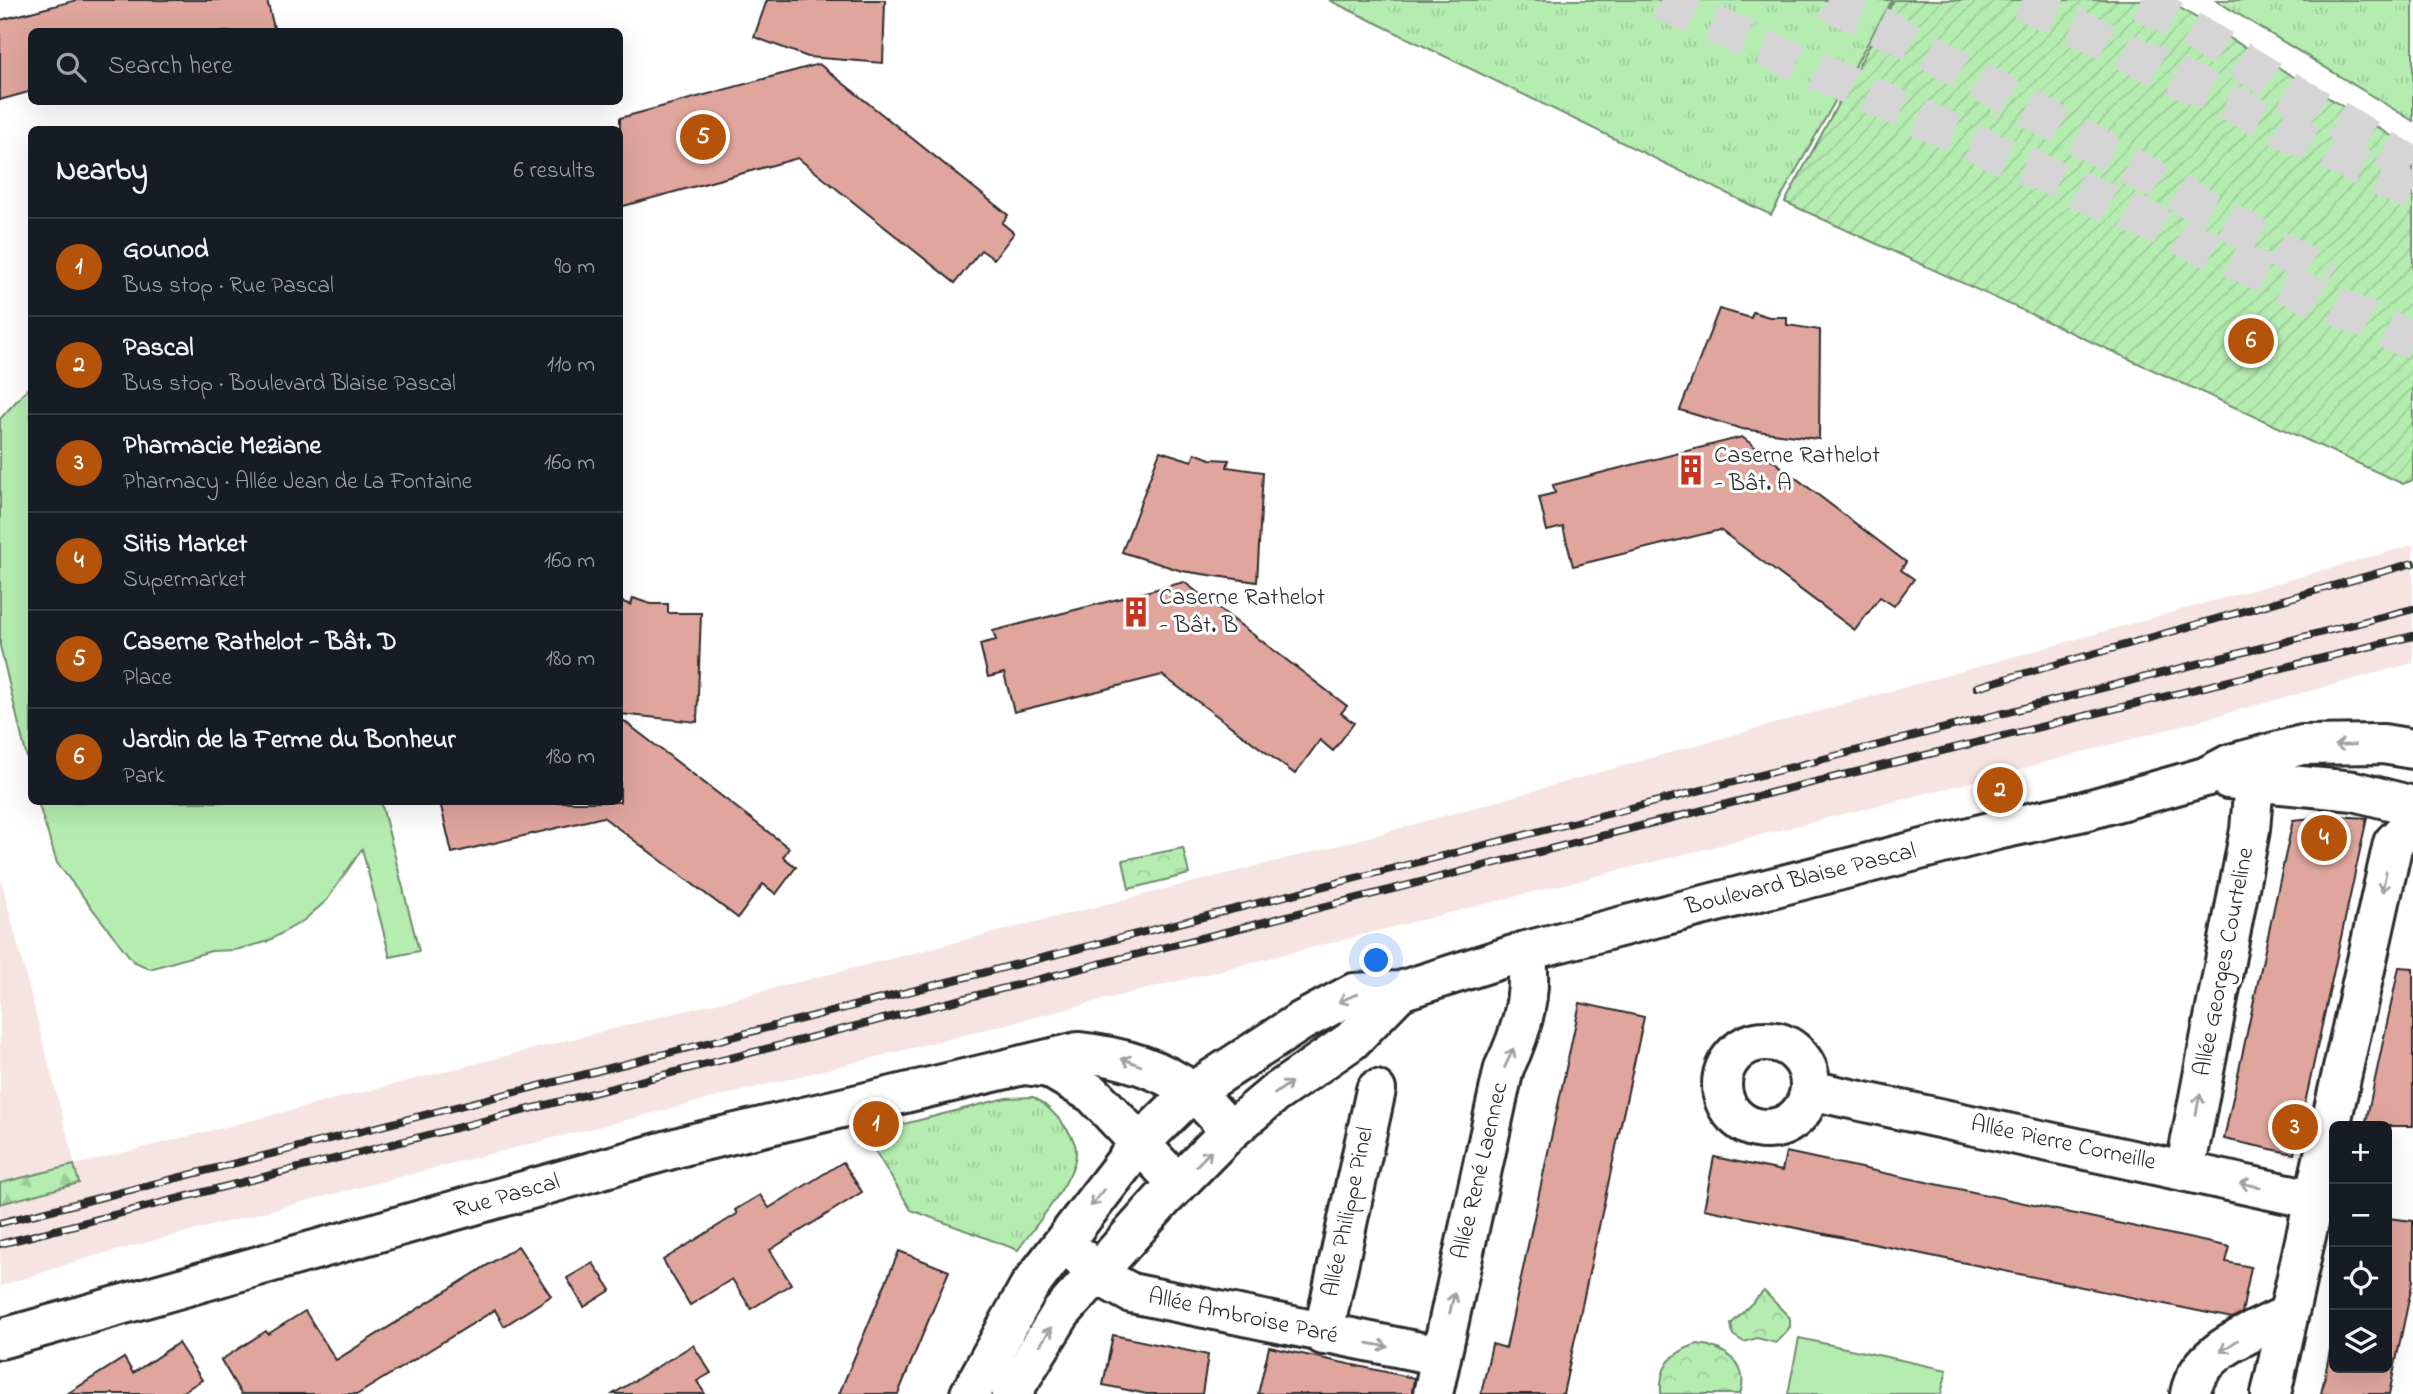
<!DOCTYPE html>
<meta charset="utf-8">
<style>
:root{--surface:#171b24;--page:#242831;--text:#f1f3f6;--muted:#9ea1a6;--line:#363941;--accent:#b45309}
body{margin:0;font-family:"Indie Flower",sans-serif;background:var(--page);color:var(--text)}
.controls{position:absolute;right:21px;bottom:21px;display:grid;overflow:hidden;border-radius:10px;box-shadow:0 7px 28px #0002}
.controls button{width:63px;height:63px;display:grid;place-items:center;padding:0;border:0;border-bottom:2px solid var(--line);background:var(--surface);color:var(--text);font:35px sans-serif}
.you{position:absolute;left:1377px;top:961px;width:24px;height:24px;margin:-18px;border:5px solid #fff;border-radius:50%;background:#1a73e8;box-shadow:0 0 0 10px #1a73e833}
.badge{display:grid;place-items:center;width:46px;height:46px;border-radius:50%;background:var(--accent);color:#fff;font-size:23px;font-weight:700}
.pin{position:absolute;translate:-50% -50%;border:4px solid #fff;box-shadow:0 2px 7px #0006}
.list{margin:0;padding:0;list-style:none}
h2{display:flex;justify-content:space-between;align-items:center;height:91px;margin:0;padding:0 28px;font-size:30px}
h2 small{font-size:23px;font-weight:400;color:var(--muted)}
.list li{display:grid;grid-template-columns:46px 1fr auto;gap:21px;align-items:center;box-sizing:border-box;height:98px;padding:0 28px;border-top:2px solid var(--line)}
.list b{display:block;font-size:26px;white-space:nowrap}
.list p{margin:0;font-size:23px;white-space:nowrap;color:var(--muted)}
.list em{font-size:23px;font-style:normal;color:var(--muted)}
.icon{flex:none;width:38px;height:38px;fill:none;stroke:currentColor;stroke-width:2;stroke-linecap:round;stroke-linejoin:round}
.map{position:relative;flex:none;width:2413px;height:1394px;overflow:hidden}
.search{position:absolute;background:var(--surface);box-shadow:0 7px 28px #0002;left:28px;top:28px;width:595px;height:77px;display:flex;align-items:center;gap:18px;box-sizing:border-box;padding:0 24px;border-radius:10px;color:var(--muted);font-size:26px}
.panel{position:absolute;background:var(--surface);box-shadow:0 7px 28px #0002;left:28px;top:126px;width:595px;height:679px;border-radius:10px}
.map>svg:first-child{display:block}
</style>
<div class="map">
<svg width="2413" height="1394" viewBox="0 0 2413 1394">
<defs>
<pattern id="grass-tufts" width="24" height="20" patternUnits="userSpaceOnUse" patternTransform="scale(1.75)"><rect width="24" height="20" fill="#b5edb1"/><path d="M3 7l-1-3M5 7V3M7 7l1-3M15 17l-1-3M17 17v-4M19 17l1-3" fill="none" stroke="#9ccb98"/></pattern>
<pattern id="forest-firs" width="22" height="20" patternUnits="userSpaceOnUse" patternTransform="scale(1.75)"><rect width="22" height="20" fill="#b5edb1"/><path d="M5 1l3.5 6h-7zM16 11l3.5 6h-7z" fill="#9ccb98"/></pattern>
<pattern id="park-crowns" width="20" height="18" patternUnits="userSpaceOnUse" patternTransform="scale(1.75)"><rect width="20" height="18" fill="#b5edb1"/><path d="M2 6a3 3 0 1 1 6 0M12 15a3 3 0 1 1 6 0" fill="none" stroke="#9ccb98"/></pattern>
<pattern id="garden-furrows" width="10" height="10" patternUnits="userSpaceOnUse" patternTransform="scale(1.75)"><rect width="10" height="10" fill="#b5edb1"/><path d="M-1 1l2-2M0 10L10 0M9 11l2-2" fill="none" stroke="#9ccb98"/></pattern>
</defs>
<rect width="100%" height="100%" fill="#fff"/>
<filter id="ink" filterUnits="userSpaceOnUse"><feTurbulence type="fractalNoise" baseFrequency=".0143" numOctaves="2"/><feDisplacementMap in="SourceGraphic" scale="14" xChannelSelector="R" yChannelSelector="G"/><feConvolveMatrix kernelMatrix="1 2 1 2 8 2 1 2 1" color-interpolation-filters="sRGB"/></filter>
<g filter="url(#ink)">
<!-- built -->
<polygon fill="#f6e4e2" points="2413,545 2413,663 1991,777 454,1163 87,1258 0,1286 0,1204 79,1183 74,1165 0,1183 0,876 75,1165 1340,845"/>
<!-- grass -->
<g fill="url(#grass-tufts)" stroke="#708c6e" stroke-width="2">
<polygon points="1329,0 1892,0 1771,215"/>
<polygon points="2216,0 2413,0 2413,121 2220,3"/>
<path d="M1033 1097C1043 1102 1050 1109 1058 1118 1065 1126 1076 1140 1076 1151 1077 1178 1033 1228 1018 1250L911 1210 865 1134 1006 1098Z"/>
</g>
<!-- forest -->
<polygon fill="url(#forest-firs)" stroke="#708c6e" stroke-width="2" points="74,1165 79,1183 0,1204 0,1183"/>
<!-- park -->
<g fill="url(#park-crowns)" stroke="#708c6e" stroke-width="2">
<polygon points="1183,848 1189,874 1129,889 1123,860"/>
<polygon points="1764,1291 1790,1318 1790,1327 1776,1343 1757,1338 1744,1342 1733,1335 1731,1324"/>
<path d="M1697 1344C1722 1346 1751 1364 1740 1394H1661C1659 1366 1671 1353 1697 1344Z"/>
</g>
<!-- garden -->
<polygon fill="url(#garden-furrows)" stroke="#708c6e" stroke-width="2" points="1894,0 2161,0 2175,5 2413,149 2413,480 2403,484 1785,202"/>
<!-- pitch -->
<g fill="#b5edb1" stroke="#708c6e" stroke-width="2">
<polygon points="31,385 31,775 0,646 0,419"/>
<polygon points="38,802 381,802 419,951 390,957 362,849 327,900 303,921 266,942 235,950 211,951 150,969 133,961 57,863"/>
<polygon points="1799,1338 1947,1370 1941,1394 1788,1394"/>
</g>
<!-- building -->
<g fill="#e0a69e" stroke="#2b2b2b" stroke-width="2">
<polygon points="77,0 267,0 275,32 32,32 32,91 0,100 0,20"/>
<polygon points="767,0 885,0 883,63 808,57 754,37"/>
<polygon points="819,64 1008,215 1002,223 1014,233 994,259 981,250 955,283 798,158 620,207 620,118"/>
<polygon points="1719,309 1751,318 1753,312 1769,317 1787,317 1787,325 1820,330 1819,439 1742,429 1680,410"/>
<polygon points="1742,437 1906,562 1901,570 1914,579 1894,606 1880,597 1855,630 1720,530 1573,566 1563,527 1547,531 1539,497 1555,493 1553,485"/>
<polygon points="1160,451 1192,461 1195,453 1210,459 1229,460 1227,467 1263,472 1257,582 1182,571 1122,552"/>
<polygon points="1184,582 1347,706 1341,713 1354,723 1333,751 1320,740 1295,774 1162,675 1014,712 1004,673 988,677 980,644 996,640 993,631"/>
<polygon points="633,598 650,604 668,604 668,613 701,613 697,722 620,714 620,601 631,605"/>
<polygon points="620,718 789,848 783,857 796,867 776,894 763,884 738,918 603,817 452,853 440,802 620,802"/>
<polygon points="2335,816 2367,818 2294,1154 2224,1139 2293,820"/>
<polygon points="2399,967 2413,968 2413,1126 2365,1126"/>
<polygon points="1580,1003 1644,1017 1563,1394 1481,1394 1492,1344 1506,1348"/>
<polygon points="1786,1152 2230,1247 2226,1262 2251,1267 2242,1313 2232,1318 1704,1209 1714,1157 1782,1171"/>
<polygon points="843,1162 862,1192 770,1250 791,1284 751,1309 732,1279 690,1305 663,1260 737,1214 735,1210 760,1195 769,1208"/>
<polygon points="2387,1218 2413,1221 2413,1280 2389,1394 2321,1394 2334,1331 2334,1368 2387,1368"/>
<polygon points="518,1246 551,1296 504,1326 495,1310 358,1394 241,1394 221,1360 266,1331 268,1334 305,1311 336,1360"/>
<polygon points="899,1251 949,1271 898,1394 839,1394"/>
<polygon points="593,1263 611,1290 584,1307 567,1278"/>
<polygon points="1113,1335 1208,1355 1202,1394 1147,1394 1103,1385"/>
<polygon points="178,1343 202,1380 179,1394 67,1394 124,1358 133,1373"/>
<polygon points="693,1345 711,1373 697,1381 705,1394 613,1394"/>
<polygon points="1269,1347 1414,1378 1412,1394 1258,1394"/>
</g>
<g fill="none" stroke-linecap="round" stroke-linejoin="round">
<!-- highway-tunnel -->
<g stroke="#d5d5d5" stroke-width="38" stroke-dasharray="38 19" stroke-linecap="butt">
<polyline points="1660,0 2413,341"/>
<polyline points="1827,0 1916,44 2330,279"/>
<polyline points="2022,0 2413,193"/>
<polyline points="2141,0 2413,166"/>
</g>
<!-- minor casing -->
<g stroke="#2b2b2b" stroke-width="44">
<g id="minor">
<polyline points="2228,779 2354,791 2413,806"/>
<circle cx="1766" cy="1085" r="44"/>
<polyline points="1023,1065 1049,1068 1093,1094 1178,1184"/>
<polyline points="1810,1090 2316,1200"/>
<polyline points="2185,1171 2250,830 2254,782 2230,764"/>
<polyline points="1078,1255 1096,1274 1131,1293 1440,1356"/>
<polyline points="1323,1335 1376,1090"/>
<path d="M0 1339 690 1144 1078 1052C1118 1056 1158 1067 1191 1091 1206 1102 1218 1118 1230 1131"/>
<polyline points="970,1394 1029,1287 1139,1144 1192,1092 1300,1022 1354,993 1400,991 1526,951 1997,830 2084,811 2205,777 2230,764 2302,745 2383,744 2413,749"/>
<polyline points="1011,1394 1061,1313 1163,1199 1230,1131 1274,1094 1351,1041 1400,991"/>
<path d="M1433 1394 1504 1068C1522 1032 1533 991 1526 951"/>
<path d="M2190 1394C2198 1351 2251 1333 2287 1315"/>
<polyline points="2271,1394 2393,843 2413,823"/>
</g>
</g>
<!-- minor -->
<use href="#minor" stroke="#fff" stroke-width="38"/>
<!-- rail casing -->
<g stroke="#2b2b2b" stroke-width="8">
<g id="rail">
<polyline points="1977,687 2413,563"/>
<polyline points="0,1223 2413,609"/>
<polyline points="0,1244 1778,791 2413,636"/>
</g>
</g>
<!-- rail -->
<use href="#rail" stroke="#fff" stroke-width="5" stroke-dasharray="16" stroke-linecap="butt"/>
</g>
<!-- one-way arrows -->
<defs><path id="oneway-shaft" d="M-6 0H5M1.5-3L5.5 0L1.5 3" fill="none" stroke-width="1.6" stroke-linecap="round" stroke-linejoin="round" transform="scale(1.75)"/></defs>
<g stroke="#a0a0a0">
<use href="#oneway-shaft" transform="translate(2345 745) rotate(179)"/>
<use href="#oneway-shaft" transform="translate(2384 882) rotate(102)"/>
<use href="#oneway-shaft" transform="translate(1348 998) rotate(156)"/>
<use href="#oneway-shaft" transform="translate(1509 1058) rotate(-65)"/>
<use href="#oneway-shaft" transform="translate(1131 1062) rotate(-159)"/>
<use href="#oneway-shaft" transform="translate(1283 1088) rotate(-35)"/>
<use href="#oneway-shaft" transform="translate(2198 1104) rotate(-79)"/>
<use href="#oneway-shaft" transform="translate(1204 1158) rotate(-46)"/>
<use href="#oneway-shaft" transform="translate(2250 1185) rotate(-168)"/>
<use href="#oneway-shaft" transform="translate(1097 1198) rotate(128)"/>
<use href="#oneway-shaft" transform="translate(1452 1303) rotate(-77)"/>
<use href="#oneway-shaft" transform="translate(1046 1336) rotate(-57)"/>
<use href="#oneway-shaft" transform="translate(1378 1345) rotate(10)"/>
<use href="#oneway-shaft" transform="translate(2229 1346) rotate(146)"/>
</g>
</g>
<!-- icons -->
<defs>
<g id="building-bare" transform="scale(2.415)"><path d="M-4-6H4V6H1V3H-1V6H-4ZM-2.5-4.3h1.7v1.8h-1.7ZM.8-4.3h1.7v1.8H.8ZM-2.5-1h1.7V.8h-1.7ZM.8-1h1.7V.8H.8Z" fill="#c8321e" stroke="#fff" stroke-width="2.5" paint-order="stroke"/></g>
</defs>
<g fill-rule="evenodd">
<use href="#building-bare" x="1691" y="470"/>
<use href="#building-bare" x="1136" y="612"/>
</g>
<g text-anchor="middle" dominant-baseline="central" stroke-width="6" stroke-linejoin="round" paint-order="stroke">
<!-- poi labels -->
<g font-size="24" fill="#2b2b2b" stroke="#fff" text-anchor="start">
<text x="1714" y="456">Caserne Rathelot<tspan x="1714" dy="28">- Bât. A</tspan></text>
<text x="1159" y="598">Caserne Rathelot<tspan x="1159" dy="28">- Bât. B</tspan></text>
</g>
<!-- street labels -->
<g font-size="24" fill="#2b2b2b" stroke="#fff">
<text transform="translate(1801 880) rotate(-14)">Boulevard Blaise Pascal</text>
<text transform="translate(2225 962) rotate(-79)">Allée Georges Courteline</text>
<text transform="translate(2063 1144) rotate(12)">Allée Pierre Corneille</text>
<text transform="translate(1481 1171) rotate(-77)">Allée René Laennec</text>
<text transform="translate(507 1197) rotate(-16)">Rue Pascal</text>
<text transform="translate(1349 1212) rotate(-78)">Allée Philippe Pinel</text>
<text transform="translate(1243 1317) rotate(12)">Allée Ambroise Paré</text>
</g>
</g>
</svg>
<div class="controls">
<button>+</button>
<button>−</button>
<button><svg class="icon" aria-label="locate" viewBox="0 0 24 24"><circle cx="12" cy="12" r="6"/><path d="M12 2v4M12 18v4M2 12h4M18 12h4"/></svg></button>
<button><svg class="icon" aria-label="layers" viewBox="0 0 24 24"><path d="M12 4l9 5-9 5-9-5zM3 14l9 5 9-5"/></svg></button>
</div>
<div class="you"></div>
<div class="pin badge" style="left:876px;top:1124px">1</div>
<div class="pin badge" style="left:2000px;top:790px">2</div>
<div class="pin badge" style="left:2295px;top:1127px">3</div>
<div class="pin badge" style="left:2324px;top:838px">4</div>
<div class="pin badge" style="left:703px;top:137px">5</div>
<div class="pin badge" style="left:2251px;top:341px">6</div>
<div class="search"><svg class="icon" aria-label="search" viewBox="0 0 24 24"><circle cx="10" cy="10" r="6"/><path d="M15 15l6 6"/></svg>Search here</div>
<section class="panel">
<h2>Nearby<small>6 results</small></h2>
<ul class="list">
<li><span class="badge">1</span><div><b>Gounod</b><p>Bus stop · Rue Pascal</p></div><em>90 m</em></li>
<li><span class="badge">2</span><div><b>Pascal</b><p>Bus stop · Boulevard Blaise Pascal</p></div><em>110 m</em></li>
<li><span class="badge">3</span><div><b>Pharmacie Meziane</b><p>Pharmacy · Allée Jean de La Fontaine</p></div><em>160 m</em></li>
<li><span class="badge">4</span><div><b>Sitis Market</b><p>Supermarket</p></div><em>160 m</em></li>
<li><span class="badge">5</span><div><b>Caserne Rathelot - Bât. D</b><p>Place</p></div><em>180 m</em></li>
<li><span class="badge">6</span><div><b>Jardin de la Ferme du Bonheur</b><p>Park</p></div><em>180 m</em></li>
</ul>
</section>
</div>
